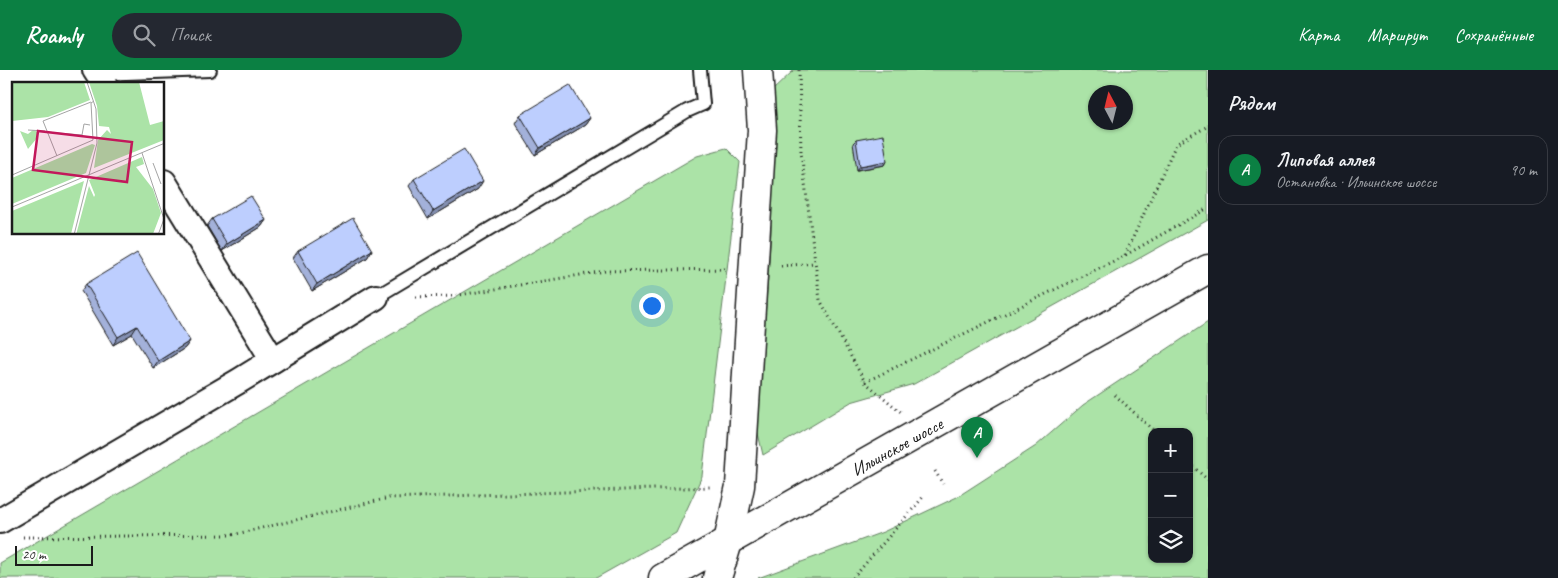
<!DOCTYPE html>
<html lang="ru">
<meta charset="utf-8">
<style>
:root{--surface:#171b24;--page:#242831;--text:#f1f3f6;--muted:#9ea1a6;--line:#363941;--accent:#0b8043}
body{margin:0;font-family:Caveat,sans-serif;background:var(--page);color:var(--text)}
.controls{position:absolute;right:15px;bottom:15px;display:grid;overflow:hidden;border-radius:10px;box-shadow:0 1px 4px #0004}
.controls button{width:45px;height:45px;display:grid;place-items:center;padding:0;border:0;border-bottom:1px solid var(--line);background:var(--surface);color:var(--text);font:25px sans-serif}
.compass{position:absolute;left:1088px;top:15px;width:45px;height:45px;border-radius:50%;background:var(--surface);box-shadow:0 1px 4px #0004;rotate:353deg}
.scale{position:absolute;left:15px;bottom:12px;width:78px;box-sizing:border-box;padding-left:5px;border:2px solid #1c1c1c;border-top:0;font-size:14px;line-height:18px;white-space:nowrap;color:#1c1c1c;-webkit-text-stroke:4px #fff;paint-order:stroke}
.you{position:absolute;left:651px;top:235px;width:18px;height:18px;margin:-12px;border:4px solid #fff;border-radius:50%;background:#1a73e8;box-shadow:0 0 0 8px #1a73e833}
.badge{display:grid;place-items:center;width:32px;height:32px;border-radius:50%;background:var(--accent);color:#fff;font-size:16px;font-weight:700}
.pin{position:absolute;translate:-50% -41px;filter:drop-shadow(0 1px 2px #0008)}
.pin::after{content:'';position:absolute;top:26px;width:18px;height:15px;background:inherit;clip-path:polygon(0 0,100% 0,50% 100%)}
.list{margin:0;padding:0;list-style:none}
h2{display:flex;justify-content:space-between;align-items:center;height:65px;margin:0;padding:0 20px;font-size:21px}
h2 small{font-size:16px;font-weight:400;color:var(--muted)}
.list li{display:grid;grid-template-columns:32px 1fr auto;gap:15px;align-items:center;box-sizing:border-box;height:70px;margin:0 10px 10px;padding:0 10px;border:1px solid var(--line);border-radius:15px}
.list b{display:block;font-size:19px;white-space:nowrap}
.list p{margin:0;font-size:16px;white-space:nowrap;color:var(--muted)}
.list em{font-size:16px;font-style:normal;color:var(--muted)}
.icon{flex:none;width:28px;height:28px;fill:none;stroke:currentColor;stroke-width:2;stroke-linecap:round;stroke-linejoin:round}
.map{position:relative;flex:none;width:1208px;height:508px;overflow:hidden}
header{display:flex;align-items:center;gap:30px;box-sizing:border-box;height:70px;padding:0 25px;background:var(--accent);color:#fff}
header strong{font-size:24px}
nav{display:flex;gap:28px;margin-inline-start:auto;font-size:18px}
.search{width:350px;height:45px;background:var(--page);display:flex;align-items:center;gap:12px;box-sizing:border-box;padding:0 18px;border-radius:28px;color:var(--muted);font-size:19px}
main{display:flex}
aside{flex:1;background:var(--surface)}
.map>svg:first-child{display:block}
</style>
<header>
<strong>Roamly</strong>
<div class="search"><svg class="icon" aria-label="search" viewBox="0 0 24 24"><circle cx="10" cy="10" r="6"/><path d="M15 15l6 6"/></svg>Поиск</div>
<nav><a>Карта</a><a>Маршрут</a><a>Сохранённые</a></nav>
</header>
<main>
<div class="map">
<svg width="1208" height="508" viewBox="0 0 1208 508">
<rect width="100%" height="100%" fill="#fff"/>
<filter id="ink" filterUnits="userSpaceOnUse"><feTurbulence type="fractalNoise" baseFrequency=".02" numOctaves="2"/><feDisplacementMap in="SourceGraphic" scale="10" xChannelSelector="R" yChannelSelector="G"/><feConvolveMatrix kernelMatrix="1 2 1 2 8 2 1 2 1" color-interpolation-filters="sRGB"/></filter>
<g filter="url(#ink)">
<!-- green -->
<g fill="#abe3a7" stroke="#648062" fill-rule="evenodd">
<path d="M794 0H1208V150L914 314 851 332 763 385 757 359 771 163V22ZM1096 22H1126V52H1096Z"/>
<polygon points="726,78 740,92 702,406 676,463 596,508 0,508 0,493 697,86"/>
<path d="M1208 252V508H758L883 462 957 427 1036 376 1083 335ZM1152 362H1189V489H1152Z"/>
</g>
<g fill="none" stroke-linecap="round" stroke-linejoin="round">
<!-- service casing -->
<g stroke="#1c1c1c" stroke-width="16">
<g id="service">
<polyline points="98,4 210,0"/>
<polyline points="376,227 687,41 703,34 700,0"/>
</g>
</g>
<!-- minor casing -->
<g stroke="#1c1c1c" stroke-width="28">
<g id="minor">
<polyline points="95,0 104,14"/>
<polyline points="164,112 273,290"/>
<polyline points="0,451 239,311 376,227"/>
</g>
</g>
<!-- tertiary casing -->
<g stroke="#1c1c1c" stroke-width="31">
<polyline id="tertiary" points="717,508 728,472 740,416 762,60 758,0"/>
</g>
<!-- secondary casing -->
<g stroke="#1c1c1c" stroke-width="31">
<polyline id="secondary" points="663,508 1208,199"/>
</g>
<!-- path -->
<g stroke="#1c1c1c" stroke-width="3" stroke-dasharray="1 4" stroke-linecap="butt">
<polyline points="799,0 801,82 820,230 865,312 902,343"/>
<polyline points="1125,185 1176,74 1208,56"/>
<polyline points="781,196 815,193"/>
<polyline points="416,227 453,226 605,201 727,199"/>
<polyline points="865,312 1124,186 1208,138"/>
<polyline points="1115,325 1155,362"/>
<polyline points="1189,393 1208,410"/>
<polyline points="935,401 943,414"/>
<polyline points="23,467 232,465 389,428 712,417"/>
<polyline points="853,508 924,426"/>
</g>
<!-- service -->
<use href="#service" stroke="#fff" stroke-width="12"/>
<!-- minor -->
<use href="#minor" stroke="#fff" stroke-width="24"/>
<!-- tertiary -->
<use href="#tertiary" stroke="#fff" stroke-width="28"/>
<!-- secondary -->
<use href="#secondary" stroke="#fff" stroke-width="28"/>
</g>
<!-- wall -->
<g fill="#a3b1da" stroke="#1c1c1c">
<polygon points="520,45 590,48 585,55 535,85 515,53"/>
<polygon points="856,70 887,91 885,95 857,100 853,73"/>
<polygon points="414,109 478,119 428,149 409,116"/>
<polygon points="212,149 266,150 261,157 222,181 207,156"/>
<polygon points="372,180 367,188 312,221 293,188 298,181"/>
<polygon points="86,214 190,271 185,278 153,298 132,264 113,275 81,221"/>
</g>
<!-- shaded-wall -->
<g fill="#8490b2" stroke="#1c1c1c">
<polygon points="590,48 585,55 535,85 540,78"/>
<polygon points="887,91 885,95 857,100 860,96"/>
<polygon points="483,111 478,119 428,149 433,141"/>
<polygon points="266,150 261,157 222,181 227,174"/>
<polygon points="372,180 367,188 312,221 317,214"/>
<polygon points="137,256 132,264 113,275 118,267"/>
<polygon points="190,271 185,278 153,298 158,291"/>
</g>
<!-- building -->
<g fill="#bdcefe" stroke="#1c1c1c">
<polygon points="570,15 590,48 540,78 520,45"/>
<polygon points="883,65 887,91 860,96 856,70"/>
<polygon points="464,79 483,111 433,141 414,109"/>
<polygon points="251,126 266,150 227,174 212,149"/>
<polygon points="353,148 372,180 317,214 298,181"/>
<polygon points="137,183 190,271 158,291 137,256 118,267 86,214"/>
</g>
</g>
<g text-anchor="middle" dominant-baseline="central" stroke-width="5" stroke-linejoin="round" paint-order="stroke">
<!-- street labels -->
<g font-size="18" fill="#1c1c1c" stroke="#fff">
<text transform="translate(897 377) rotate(-29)">Ильинское шоссе</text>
</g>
</g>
<!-- overview -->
<g transform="translate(12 12)">
<rect width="152" height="152" fill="#fff"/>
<path d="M0 0H72L78 18 36 35 0 39ZM77 0H127L138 43 152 39V58L82 86 86 58 95 48 99 52 97 45 87 44 85 24ZM21 48 26 50 25 56 16 67 8 49 16 52ZM80 62 83 63 74 91 0 122V96ZM130 75 132 82 124 85 141 107 149 131 141 152 64 153 77 104 82 115 83 113 77 98ZM72 99 59 152H0V129Z" fill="#abe3a7"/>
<path fill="none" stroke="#a4a4a4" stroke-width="1" d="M16 48 33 49M34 50 70 53 72 42 78 43M130 71 152 137 146 153M45 74 31 39 79 20M141 81 149 102M0 93 81 58 79 21 82 19M0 125 153 61M62 153 85 61 84 27 75 0"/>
<path fill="#c2185b" fill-opacity="0.15" stroke="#c2185b" stroke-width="2.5" d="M26 49 120 60 115 100 21 88Z"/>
<rect width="152" height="152" fill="none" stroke="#1c1c1c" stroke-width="2.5"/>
</g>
</svg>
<div class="controls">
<button>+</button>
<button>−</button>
<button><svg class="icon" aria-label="layers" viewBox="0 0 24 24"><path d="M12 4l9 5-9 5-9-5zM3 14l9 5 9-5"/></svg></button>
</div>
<svg class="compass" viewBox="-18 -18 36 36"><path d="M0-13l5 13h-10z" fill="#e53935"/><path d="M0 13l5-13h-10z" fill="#9ea1a6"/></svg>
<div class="scale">20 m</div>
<div class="you"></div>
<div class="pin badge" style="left:977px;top:388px">A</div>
</div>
<aside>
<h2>Рядом<small></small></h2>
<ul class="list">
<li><span class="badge">A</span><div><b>Липовая аллея</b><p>Остановка · Ильинское шоссе</p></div><em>90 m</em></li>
</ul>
</aside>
</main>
